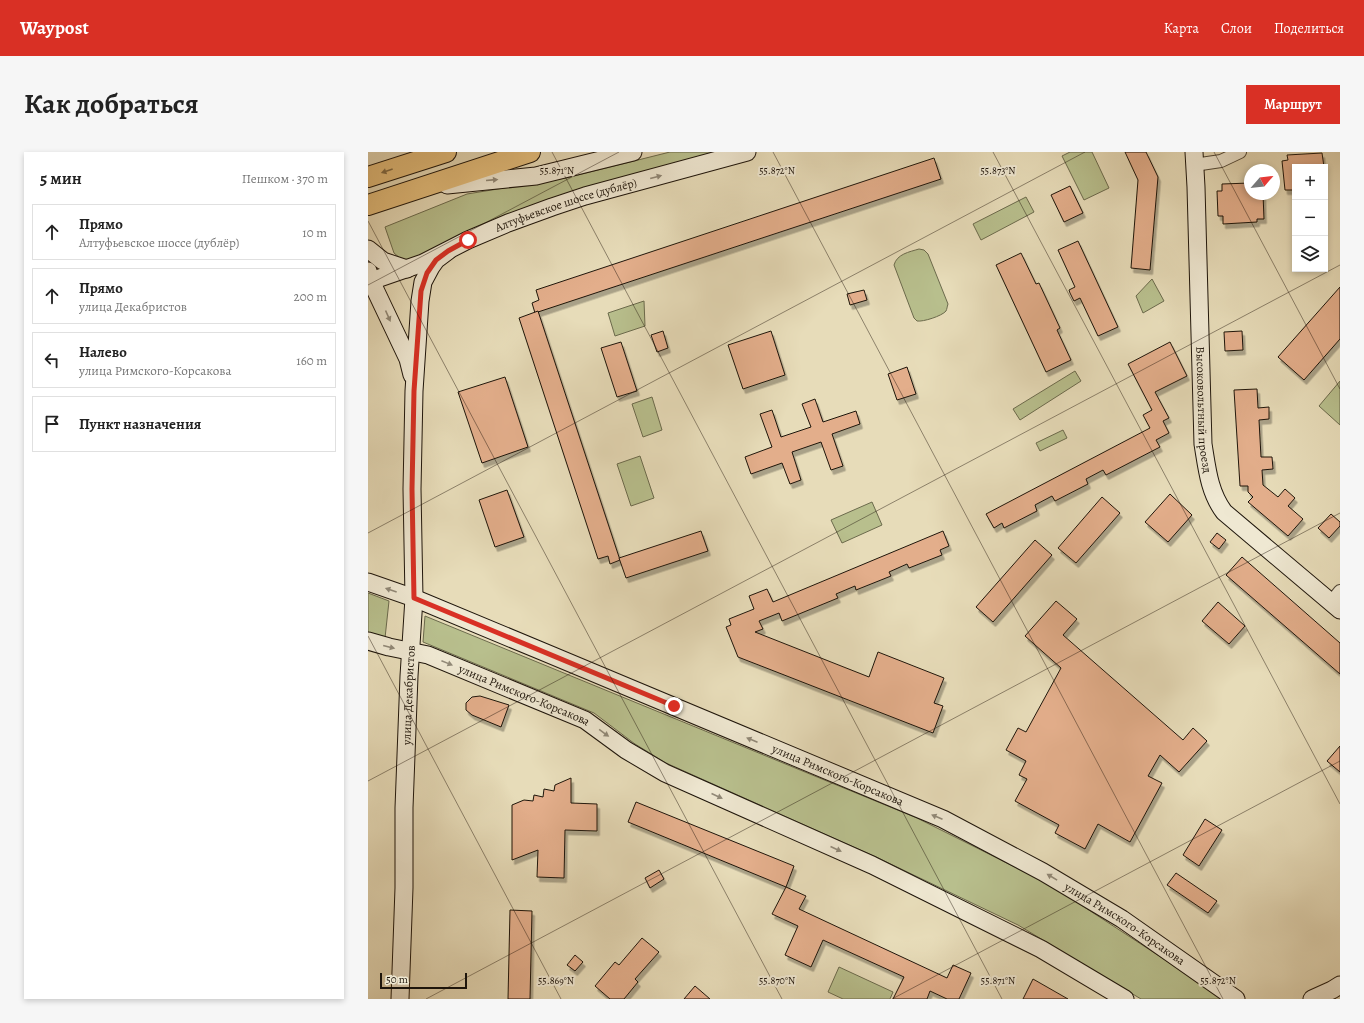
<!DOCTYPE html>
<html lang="ru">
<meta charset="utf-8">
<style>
:root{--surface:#fff;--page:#f6f6f6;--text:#222;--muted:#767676;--line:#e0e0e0;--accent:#d93025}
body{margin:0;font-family:Alegreya,serif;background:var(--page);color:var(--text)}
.controls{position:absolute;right:12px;top:12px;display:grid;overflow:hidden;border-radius:0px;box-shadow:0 2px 6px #0003}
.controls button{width:36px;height:36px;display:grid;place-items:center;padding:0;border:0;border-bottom:1px solid var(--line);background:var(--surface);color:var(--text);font:20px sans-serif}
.compass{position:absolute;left:876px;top:12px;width:36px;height:36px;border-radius:50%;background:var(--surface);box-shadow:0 2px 6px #0003;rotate:62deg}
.scale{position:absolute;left:12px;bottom:10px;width:87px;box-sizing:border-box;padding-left:4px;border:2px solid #1e150b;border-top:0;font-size:11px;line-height:14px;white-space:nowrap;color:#1e150b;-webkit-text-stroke:3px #efe8d2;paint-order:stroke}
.stop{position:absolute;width:12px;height:12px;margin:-9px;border:3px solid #d93025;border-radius:50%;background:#fff}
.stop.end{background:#d93025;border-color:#fff;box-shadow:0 1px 4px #0008}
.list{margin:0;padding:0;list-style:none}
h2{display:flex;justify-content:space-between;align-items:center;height:52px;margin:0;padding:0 16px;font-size:17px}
h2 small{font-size:13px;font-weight:400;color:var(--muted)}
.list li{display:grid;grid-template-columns:26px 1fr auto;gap:12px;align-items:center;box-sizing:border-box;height:56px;margin:0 8px 8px;padding:0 8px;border:1px solid var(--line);border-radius:0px}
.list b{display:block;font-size:15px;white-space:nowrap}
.list p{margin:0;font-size:13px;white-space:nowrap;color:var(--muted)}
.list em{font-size:13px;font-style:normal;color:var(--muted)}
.icon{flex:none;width:22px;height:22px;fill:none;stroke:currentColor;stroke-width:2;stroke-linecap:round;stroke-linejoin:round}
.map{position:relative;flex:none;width:972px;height:847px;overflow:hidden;border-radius:0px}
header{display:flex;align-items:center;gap:24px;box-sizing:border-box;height:56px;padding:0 20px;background:var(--accent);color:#fff}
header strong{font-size:19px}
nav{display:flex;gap:22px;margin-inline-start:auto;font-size:14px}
.intro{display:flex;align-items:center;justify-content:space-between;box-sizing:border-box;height:96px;padding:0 24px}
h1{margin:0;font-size:28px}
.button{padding:10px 18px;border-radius:0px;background:var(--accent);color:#fff;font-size:14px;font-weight:700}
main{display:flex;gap:24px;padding:0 24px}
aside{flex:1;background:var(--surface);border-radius:0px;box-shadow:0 2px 6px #0003}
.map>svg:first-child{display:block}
</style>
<header>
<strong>Waypost</strong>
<nav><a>Карта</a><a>Слои</a><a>Поделиться</a></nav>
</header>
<div class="intro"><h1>Как добраться</h1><a class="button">Маршрут</a></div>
<main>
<aside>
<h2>5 мин<small>Пешком · 370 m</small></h2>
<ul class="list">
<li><svg class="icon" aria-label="ahead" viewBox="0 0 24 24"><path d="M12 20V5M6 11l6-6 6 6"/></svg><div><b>Прямо</b><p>Алтуфьевское шоссе (дублёр)</p></div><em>10 m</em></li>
<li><svg class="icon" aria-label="ahead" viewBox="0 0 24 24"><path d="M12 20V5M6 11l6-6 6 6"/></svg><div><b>Прямо</b><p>улица Декабристов</p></div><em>200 m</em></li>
<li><svg class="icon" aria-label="left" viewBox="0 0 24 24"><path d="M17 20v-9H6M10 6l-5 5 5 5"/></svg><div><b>Налево</b><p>улица Римского-Корсакова</p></div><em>160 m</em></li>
<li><svg class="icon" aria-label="arrive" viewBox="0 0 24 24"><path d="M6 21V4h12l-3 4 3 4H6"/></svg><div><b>Пункт назначения</b></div></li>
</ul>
</aside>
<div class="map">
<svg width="972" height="847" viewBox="0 0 972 847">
<defs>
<filter id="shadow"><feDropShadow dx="2.5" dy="4.5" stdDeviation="0" flood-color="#0004"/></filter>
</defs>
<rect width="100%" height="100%" fill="#e7dcb9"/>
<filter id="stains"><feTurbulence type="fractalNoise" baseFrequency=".005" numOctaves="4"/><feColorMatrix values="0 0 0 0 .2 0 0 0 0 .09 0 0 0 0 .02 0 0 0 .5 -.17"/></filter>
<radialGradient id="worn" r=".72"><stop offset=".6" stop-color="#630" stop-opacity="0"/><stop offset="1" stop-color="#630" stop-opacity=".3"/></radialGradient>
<!-- green -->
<g fill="#b8bf8d" stroke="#6b6a4c">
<polygon points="302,0 356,0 72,95 40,108 33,107 26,101 17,75 99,42 198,26"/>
<polygon points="702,0 724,0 741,36 716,48 694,4"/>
<polygon points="658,45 666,60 613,88 605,72"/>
<path d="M551 97 556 98 560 102 580 152C579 155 579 157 578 159 574 164 555 170 549 169L546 166 526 113C529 102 541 100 551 97Z"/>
<polygon points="784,127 796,149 775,161 768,144"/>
<polygon points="276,149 277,174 247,184 240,161"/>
<polygon points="707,219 713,229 652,268 645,257"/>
<polygon points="972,229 972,273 951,254"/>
<polygon points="284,245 294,278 275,285 264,252"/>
<polygon points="695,278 699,286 672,299 668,291"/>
<polygon points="272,304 286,346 263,354 249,312"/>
<polygon points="504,350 514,373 474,391 463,368"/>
<polygon points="0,441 21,449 17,486 0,482"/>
<polygon points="57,464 549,666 681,732 857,847 773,847 650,773 508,705 298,611 267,592 226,561 55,490"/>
<polygon points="471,815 525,840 522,847 475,847 460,840"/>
</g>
<!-- building -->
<g fill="#e3ae8b" stroke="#1e150b" filter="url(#shadow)">
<polygon points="757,0 778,0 790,25 782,118 763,116 770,28"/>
<polygon points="954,1 956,15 927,15 927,38 917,38 914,9 920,8 919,3"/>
<polygon points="566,6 573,27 167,161 164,151 171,148 168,138"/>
<polygon points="882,31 882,42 895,42 896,67 889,67 889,70 855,72 855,64 850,64 849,39 854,39 854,32"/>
<polygon points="702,34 715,61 696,70 683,43"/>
<polygon points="710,89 750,175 730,184 712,146 706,149 702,141 701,138 707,135 690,98"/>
<polygon points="653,101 668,132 671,131 692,176 689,178 703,208 678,220 628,113"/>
<polygon points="972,135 972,187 936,228 910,205"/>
<polygon points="496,138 499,148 482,153 479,142"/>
<polygon points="170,159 252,408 242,412 240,404 230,407 151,166"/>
<polygon points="295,179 300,196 289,200 283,183"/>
<polygon points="403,179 417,223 375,237 360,193"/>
<polygon points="874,179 875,198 857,199 856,180"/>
<polygon points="253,190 269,239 249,245 233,196"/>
<polygon points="802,190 819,224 787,240 801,266 795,269 801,281 788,288 792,295 738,323 735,318 718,327 720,332 687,349 684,344 667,353 669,359 636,376 634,371 626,376 618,362 782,276 775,263 784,258 760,212"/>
<polygon points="539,215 548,242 529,248 520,222"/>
<polygon points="137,225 160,295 114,311 90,240"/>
<polygon points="889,237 890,256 901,255 901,267 891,268 893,305 904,305 905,317 894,318 895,333 910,345 917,337 927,346 920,354 935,367 920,384 880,350 885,345 880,340 880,334 872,334 866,238"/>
<polygon points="447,247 455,270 488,259 492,272 464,282 475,314 463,318 453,290 424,300 433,328 422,332 414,311 383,322 377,305 404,295 392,262 404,258 413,285 443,275 434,252"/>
<polygon points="139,338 156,385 127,395 111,348"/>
<polygon points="802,342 824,363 800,390 777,370"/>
<polygon points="734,345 752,361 708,411 690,396"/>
<polygon points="963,362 972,370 972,374 961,386 950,376"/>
<polygon points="333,379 340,399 258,426 251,406"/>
<polygon points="575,379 581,394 572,398 574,403 541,416 539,412 521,420 523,424 488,438 487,434 468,442 470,446 414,469 411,461 391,469 395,477 387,480 501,525 510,500 576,526 566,551 575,554 565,581 370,505 358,475 363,473 361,467 386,457 381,444 399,437 405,450"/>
<polygon points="849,381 858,388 851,397 842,390"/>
<polygon points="667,388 684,403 625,470 608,455"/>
<polygon points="874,405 972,491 972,522 858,423"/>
<polygon points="688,449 709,467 695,483 815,588 825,576 839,589 811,620 792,603 780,624 794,631 762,690 730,672 717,697 687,681 691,673 647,649 659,627 651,623 658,609 638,598 650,576 658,580 693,516 657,484"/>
<polygon points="850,450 877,474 861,492 834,469"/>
<polygon points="112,544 141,553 133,575 104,563 98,558 98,551 104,545"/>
<polygon points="972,594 972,620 959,609"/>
<polygon points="203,626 203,651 229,652 229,679 197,678 196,726 169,725 170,698 144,708 144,653 156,648 165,649 166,643 175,645 176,637 186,639 187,633"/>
<polygon points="268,650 426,714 418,735 260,670"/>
<polygon points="837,667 854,678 831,714 815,703"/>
<polygon points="291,718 296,727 282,736 277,726"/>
<polygon points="808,721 849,749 840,761 799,733"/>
<polygon points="418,735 438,744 431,757 579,826 585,813 603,821 591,847 579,847 562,839 559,847 525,847 536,825 455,788 443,815 417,803 430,774 404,762"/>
<polygon points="142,758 164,759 162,847 140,847"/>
<polygon points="274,786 291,800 267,827 270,830 256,847 242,847 227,834 247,810 251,813"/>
<polygon points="207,803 215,810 207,819 199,813"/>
<polygon points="665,827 700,847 655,847"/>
<polygon points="327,834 342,847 316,847"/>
</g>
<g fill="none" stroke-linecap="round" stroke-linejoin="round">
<!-- street casing -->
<g stroke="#504736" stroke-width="14">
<g id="street">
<polyline points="826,13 853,9 872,0"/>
<polyline points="963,450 972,439"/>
</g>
</g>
<!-- secondary casing -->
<g stroke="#1e150b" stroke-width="19">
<g id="secondary">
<path id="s1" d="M826 0 828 35 835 292C839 316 841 340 856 360L972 458"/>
<polyline points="79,33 168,24 265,0"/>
<polyline points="0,97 15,109 39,117"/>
<polyline points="0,119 3,129 40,207 44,223"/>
<path id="s2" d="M0 130 55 111 100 88 140 71 184 55 217 44 379 0"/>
<path id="s3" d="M0 430 46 446 183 503 575 667 675 720 754 767 868 847"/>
<path id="s4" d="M0 489 21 495 60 503 217 568 258 598 297 621 504 713 673 797 757 847"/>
<path id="s5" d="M32 847 36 736V656L41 524 46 446 44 337 46 239 52 149 55 130 63 115 68 108 80 99"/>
<polyline points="944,847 964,838 972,833"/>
</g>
</g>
<!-- primary casing -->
<g stroke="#1e150b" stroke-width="22">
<g id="primary">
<polyline points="0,25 78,0"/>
<polyline points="0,53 162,0"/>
</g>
</g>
<!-- street -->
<use href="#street" stroke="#efe8d2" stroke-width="12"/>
<!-- secondary -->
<use href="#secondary" stroke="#efe8d2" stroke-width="17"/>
<!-- primary -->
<use href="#primary" stroke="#e4be7c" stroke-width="20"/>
</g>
<!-- one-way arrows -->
<defs><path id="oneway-solid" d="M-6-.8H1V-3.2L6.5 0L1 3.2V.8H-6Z"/></defs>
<use fill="#816a44" href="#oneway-solid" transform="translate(19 19) rotate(161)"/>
<g fill="#918978">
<use href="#oneway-solid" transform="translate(288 25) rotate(-15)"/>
<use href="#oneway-solid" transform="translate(124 28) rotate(-5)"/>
<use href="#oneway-solid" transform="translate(20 164) rotate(66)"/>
<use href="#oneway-solid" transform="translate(23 438) rotate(-161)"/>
<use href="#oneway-solid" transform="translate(21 495) rotate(14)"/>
<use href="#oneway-solid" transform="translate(79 511) rotate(22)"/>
<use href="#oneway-solid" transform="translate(236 581) rotate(36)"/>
<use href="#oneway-solid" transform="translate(384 588) rotate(-157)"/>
<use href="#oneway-solid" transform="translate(349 644) rotate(24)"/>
<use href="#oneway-solid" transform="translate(569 665) rotate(-157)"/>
<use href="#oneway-solid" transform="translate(468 697) rotate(24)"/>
<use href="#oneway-solid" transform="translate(684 725) rotate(-149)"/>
</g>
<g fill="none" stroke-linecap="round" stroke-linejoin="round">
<!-- route -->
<polyline stroke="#d93025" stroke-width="5" points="100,88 80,99 68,108 59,121 53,139 46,239 44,337 46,446 306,554"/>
</g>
<!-- ticks -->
<path fill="none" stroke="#1e150b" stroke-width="1" stroke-opacity="0.45" d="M184 0 634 847M405 0 855 847M625 0 972 652M846 0 972 237M0 69 414 847M0 133 251 0M0 381 717 0M0 484 193 847M0 629 972 113M58 847 972 361M524 847 972 609"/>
<g text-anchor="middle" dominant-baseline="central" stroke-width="4" stroke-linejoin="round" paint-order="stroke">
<!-- street labels -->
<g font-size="12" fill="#1e150b" stroke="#efe8d2">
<text stroke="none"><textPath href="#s2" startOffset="213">Алтуфьевское шоссе (дублёр)</textPath></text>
<text stroke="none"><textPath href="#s1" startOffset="258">Высоковольтный проезд</textPath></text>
<text stroke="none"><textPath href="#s5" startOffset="304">улица Декабристов</textPath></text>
<text stroke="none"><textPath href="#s4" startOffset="166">улица Римского-Корсакова</textPath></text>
<text stroke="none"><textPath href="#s3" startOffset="508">улица Римского-Корсакова</textPath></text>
<text stroke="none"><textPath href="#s3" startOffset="832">улица Римского-Корсакова</textPath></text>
</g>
</g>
<g font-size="10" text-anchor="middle" fill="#1e150b" stroke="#efe8d2" stroke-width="4" stroke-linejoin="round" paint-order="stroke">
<text x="189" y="22">55.871°N</text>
<text x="409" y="22">55.872°N</text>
<text x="630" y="22">55.873°N</text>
<text x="188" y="832">55.869°N</text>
<text x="409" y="832">55.870°N</text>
<text x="630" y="832">55.871°N</text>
<text x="850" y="832">55.872°N</text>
</g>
<rect width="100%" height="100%" filter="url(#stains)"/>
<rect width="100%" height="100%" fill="url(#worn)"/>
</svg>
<div class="controls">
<button>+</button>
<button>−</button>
<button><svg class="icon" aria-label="layers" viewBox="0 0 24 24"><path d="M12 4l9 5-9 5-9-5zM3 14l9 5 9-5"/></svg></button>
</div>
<svg class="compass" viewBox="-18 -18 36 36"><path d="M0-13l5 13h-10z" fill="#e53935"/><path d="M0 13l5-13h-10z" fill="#767676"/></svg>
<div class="scale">50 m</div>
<div class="stop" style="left:100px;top:88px"></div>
<div class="stop end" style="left:306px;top:554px"></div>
</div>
</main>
